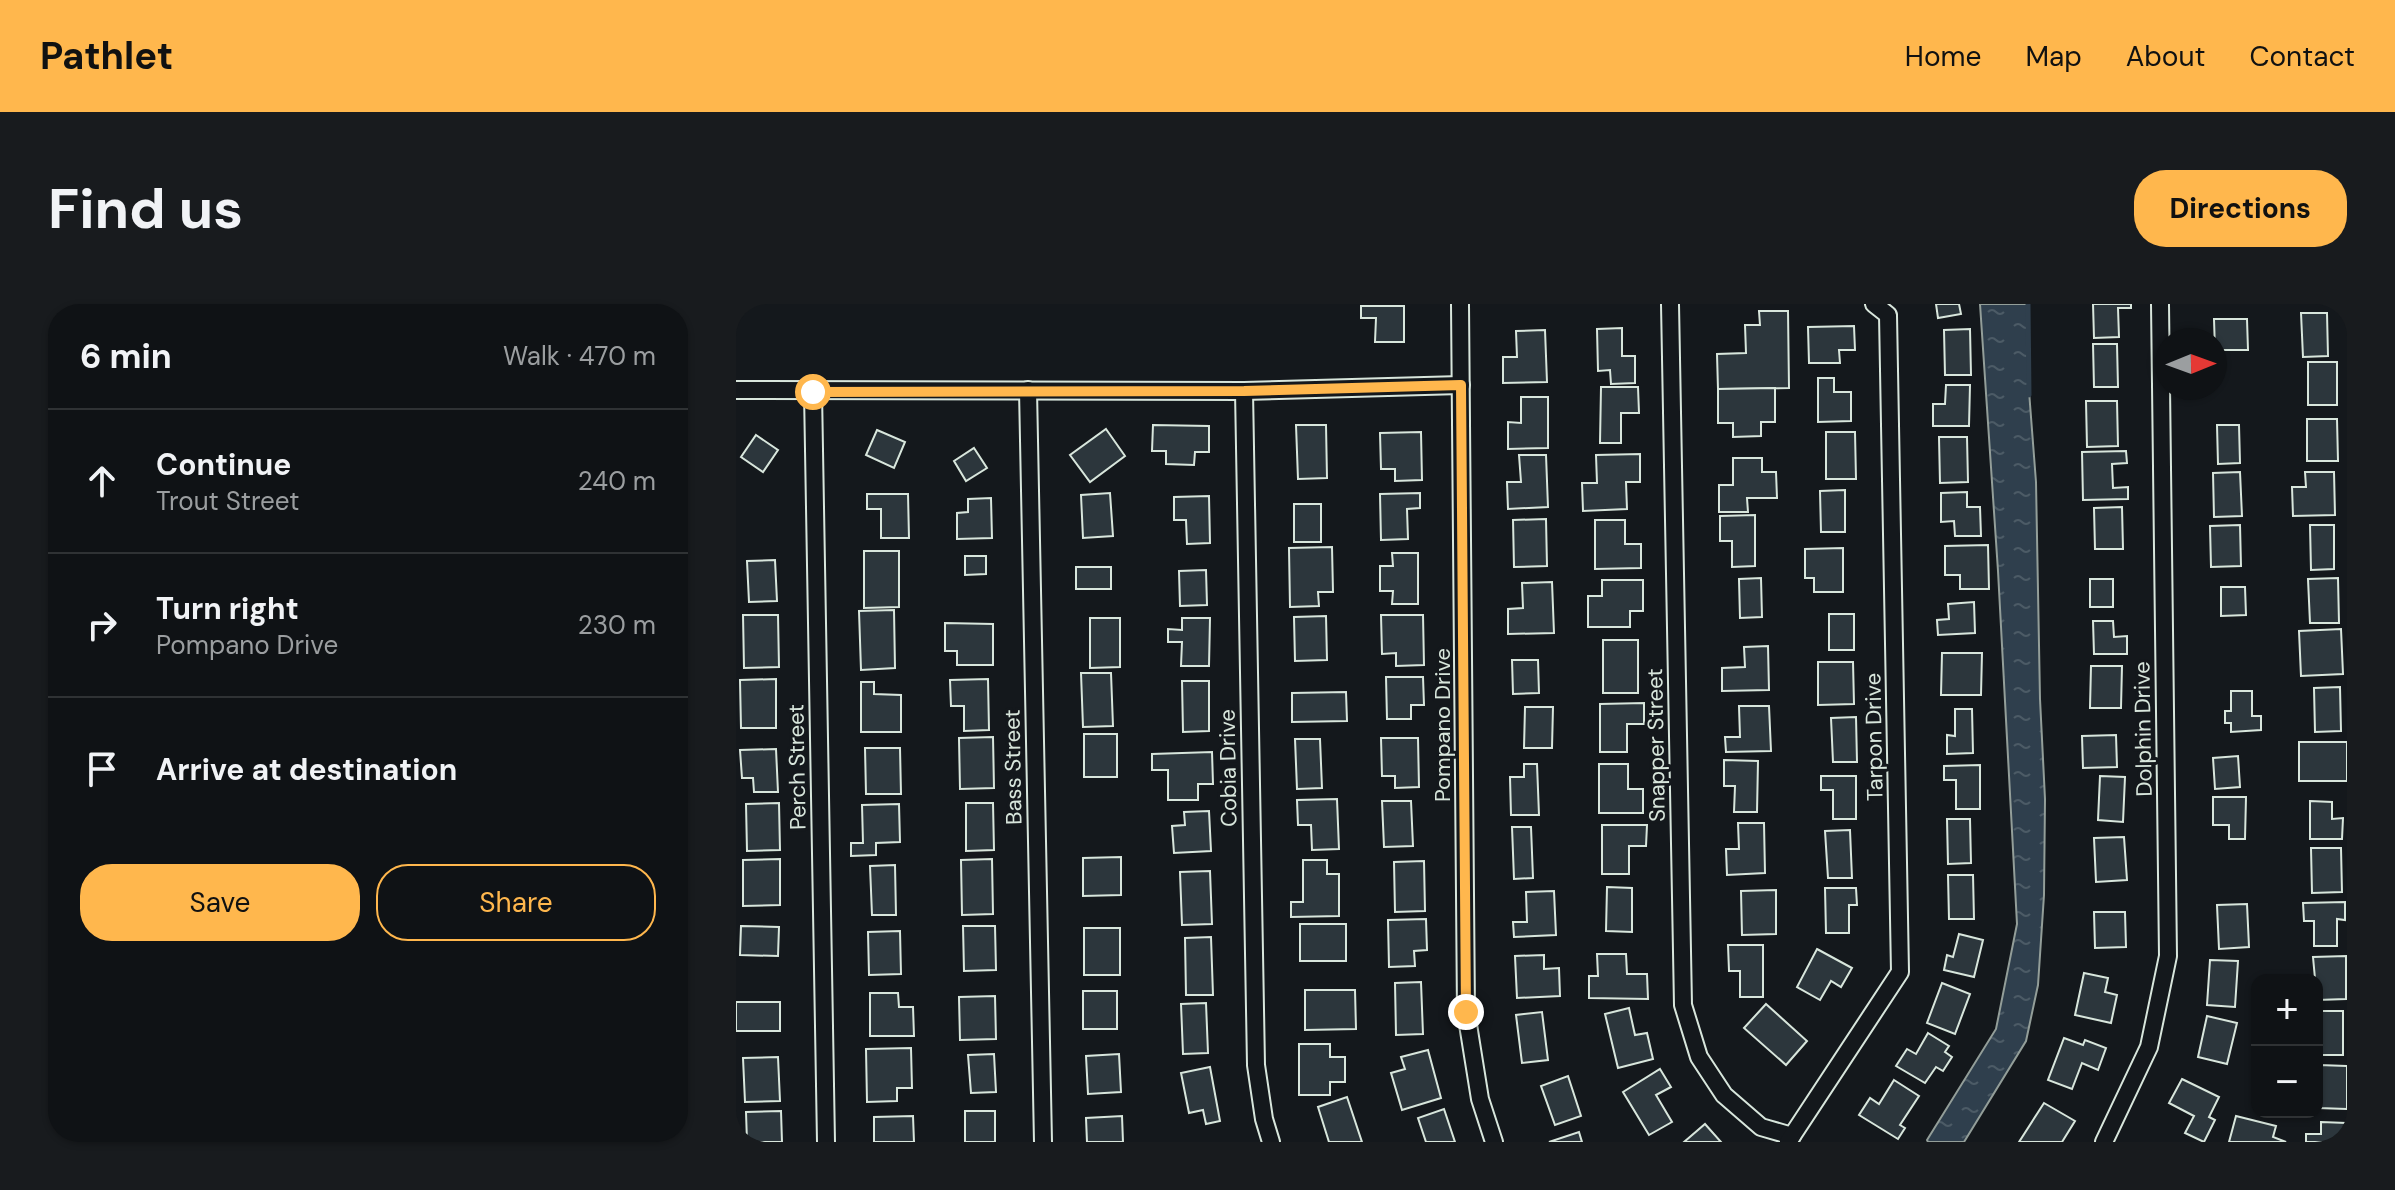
<!DOCTYPE html>
<meta charset="utf-8">
<style>
:root{--surface:#0f1215;--page:#181b1e;--text:#f1f3f6;--muted:#9b9ea0;--line:#2f3234;--accent:#ffb74d}
body{margin:0;font-family:"DM Sans",sans-serif;background:var(--page);color:var(--text)}
.controls{position:absolute;right:24px;bottom:24px;display:grid;overflow:hidden;border-radius:16px;box-shadow:0 2px 6px #0004}
.controls button{width:72px;height:72px;display:grid;place-items:center;padding:0;border:0;border-bottom:2px solid var(--line);background:var(--surface);color:var(--text);font:40px sans-serif}
.compass{position:absolute;left:1419px;top:24px;width:72px;height:72px;border-radius:50%;background:var(--surface);box-shadow:0 2px 6px #0004;rotate:89deg}
.stop{position:absolute;width:24px;height:24px;margin:-18px;border:6px solid #ffb74d;border-radius:50%;background:#fff}
.stop.end{background:#ffb74d;border-color:#fff;box-shadow:0 2px 8px #0008}
.list{margin:0;padding:0;list-style:none}
h2{display:flex;justify-content:space-between;align-items:center;height:104px;margin:0;padding:0 32px;font-size:34px}
h2 small{font-size:26px;font-weight:400;color:var(--muted)}
.list li{display:grid;grid-template-columns:52px 1fr auto;gap:24px;align-items:center;box-sizing:border-box;height:144px;padding:0 32px;border-top:2px solid var(--line)}
.list b{display:block;font-size:30px;white-space:nowrap}
.list p{margin:0;font-size:26px;white-space:nowrap;color:var(--muted)}
.list em{font-size:26px;font-style:normal;color:var(--muted)}
.actions{display:flex;gap:16px;padding:24px 32px}
.actions a{flex:1;padding:18px 0;border:2px solid var(--accent);border-radius:32px;text-align:center;font-size:28px;color:var(--accent)}
.actions .main{background:var(--accent);color:#111}
.icon{flex:none;width:44px;height:44px;fill:none;stroke:currentColor;stroke-width:2;stroke-linecap:round;stroke-linejoin:round}
.map{position:relative;flex:none;width:1611px;height:838px;overflow:hidden;border-radius:32px}
header{display:flex;align-items:center;gap:48px;box-sizing:border-box;height:112px;padding:0 40px;background:var(--accent);color:#111}
header strong{font-size:38px}
nav{display:flex;gap:44px;margin-inline-start:auto;font-size:28px}
.intro{display:flex;align-items:center;justify-content:space-between;box-sizing:border-box;height:192px;padding:0 48px}
h1{margin:0;font-size:56px}
.button{padding:20px 36px;border-radius:32px;background:var(--accent);color:#111;font-size:28px;font-weight:700}
main{display:flex;gap:48px;padding:0 48px}
aside{flex:1;background:var(--surface);border-radius:32px;box-shadow:0 2px 6px #0004}
.map>svg:first-child{display:block}
</style>
<header>
<strong>Pathlet</strong>
<nav><a>Home</a><a>Map</a><a>About</a><a>Contact</a></nav>
</header>
<div class="intro"><h1>Find us</h1><a class="button">Directions</a></div>
<main>
<aside>
<h2>6 min<small>Walk · 470 m</small></h2>
<ul class="list">
<li><svg class="icon" aria-label="ahead" viewBox="0 0 24 24"><path d="M12 20V5M6 11l6-6 6 6"/></svg><div><b>Continue</b><p>Trout Street</p></div><em>240 m</em></li>
<li><svg class="icon" aria-label="right" viewBox="0 0 24 24"><path d="M7 20v-9h11M14 6l5 5-5 5"/></svg><div><b>Turn right</b><p>Pompano Drive</p></div><em>230 m</em></li>
<li><svg class="icon" aria-label="arrive" viewBox="0 0 24 24"><path d="M6 21V4h12l-3 4 3 4H6"/></svg><div><b>Arrive at destination</b></div></li>
</ul>
<div class="actions"><a class="main">Save</a><a>Share</a></div>
</aside>
<div class="map">
<svg width="1611" height="838" viewBox="0 0 1611 838">
<defs>
<pattern id="water-ripples" width="26" height="14" patternUnits="userSpaceOnUse" patternTransform="scale(2)"><rect width="26" height="14" fill="#2f3f4d"/><path d="M2 4q2-2 4 0t4 0M15 11q2-2 4 0t4 0" fill="none" stroke="#4c5b66"/></pattern>
</defs>
<rect width="100%" height="100%" fill="#14181c"/>
<!-- water -->
<polygon fill="url(#water-ripples)" stroke="#939e99" stroke-width="2" points="1244,0 1292,0 1292,74 1300,178 1304,395 1309,495 1308,591 1302,681 1290,737 1228,838 1192,838 1191,836 1260,725 1281,620 1262,267"/>
<g fill="none" stroke-linecap="round" stroke-linejoin="round">
<!-- stream -->
<polyline stroke="#2f3f4d" stroke-width="5" points="1292,0 1293,91"/>
</g>
<!-- building -->
<g fill="#2c363c" stroke="#d8e6dc" stroke-width="2">
<polygon points="1200,0 1223,0 1225,10 1202,14"/>
<polygon points="1357,0 1395,0 1395,4 1382,4 1383,33 1358,34"/>
<polygon points="625,2 668,2 668,38 639,38 640,14 625,14"/>
<polygon points="1023,7 1052,7 1053,84 982,85 981,50 1010,49 1009,21 1024,21"/>
<polygon points="1565,9 1591,9 1592,52 1567,53"/>
<polygon points="1478,15 1511,15 1512,46 1479,46"/>
<polygon points="1118,22 1119,46 1103,46 1104,59 1073,59 1072,23"/>
<polygon points="886,24 886,52 899,52 899,79 875,80 874,66 862,67 861,25"/>
<polygon points="1234,25 1235,71 1209,71 1208,26"/>
<polygon points="809,26 811,78 767,79 767,53 781,53 780,27"/>
<polygon points="1357,40 1381,40 1382,83 1358,83"/>
<rect x="1572" y="58" width="29" height="43"/>
<polygon points="1082,74 1098,74 1098,88 1115,88 1115,117 1082,118"/>
<polygon points="1210,81 1234,81 1233,122 1197,122 1197,100 1209,100"/>
<polygon points="865,83 902,83 903,109 885,109 885,139 864,139"/>
<polygon points="1039,84 1039,118 1025,118 1025,132 997,133 997,119 982,119 982,85"/>
<polygon points="785,93 812,93 812,144 772,145 772,118 785,119"/>
<polygon points="1350,97 1381,97 1382,142 1351,143"/>
<polygon points="1571,115 1601,115 1602,157 1571,157"/>
<polygon points="417,121 473,122 473,148 459,148 458,161 430,160 430,147 416,147"/>
<polygon points="560,121 590,121 591,174 562,175"/>
<polygon points="1481,121 1503,121 1504,159 1482,160"/>
<polygon points="370,125 389,152 354,178 334,151"/>
<polygon points="141,126 169,138 158,164 130,151"/>
<polygon points="685,128 686,176 659,177 659,165 645,165 644,129"/>
<polygon points="1090,128 1119,128 1120,175 1090,175"/>
<polygon points="20,131 42,146 27,168 5,153"/>
<polygon points="1203,133 1231,133 1232,178 1204,179"/>
<polygon points="238,144 251,164 230,177 218,157"/>
<polygon points="1390,147 1391,159 1376,160 1377,184 1392,183 1392,195 1347,196 1346,148"/>
<polygon points="904,150 904,178 890,178 891,205 847,207 846,179 861,179 860,151"/>
<polygon points="783,151 810,151 812,203 772,205 771,178 785,178"/>
<polygon points="997,154 1026,154 1026,168 1040,168 1041,194 1011,194 1012,208 983,208 983,181 997,181"/>
<polygon points="1504,168 1506,212 1478,213 1477,169"/>
<polygon points="1569,168 1598,168 1599,211 1557,212 1556,183 1570,183"/>
<polygon points="1109,186 1109,228 1085,228 1084,187"/>
<polygon points="1231,188 1231,203 1244,203 1245,232 1219,232 1218,217 1205,218 1205,189"/>
<polygon points="374,189 377,232 347,234 345,191"/>
<polygon points="684,189 684,204 671,205 672,235 645,236 644,190"/>
<polygon points="131,190 172,190 173,234 145,234 145,205 131,205"/>
<polygon points="473,192 474,239 451,240 450,216 438,216 438,193"/>
<polygon points="255,194 256,234 221,235 221,209 232,208 232,195"/>
<rect x="558" y="200" width="27" height="38"/>
<polygon points="1386,203 1387,245 1359,245 1358,204"/>
<polygon points="1019,211 1019,262 996,263 996,237 984,237 984,212"/>
<polygon points="810,215 811,262 778,263 777,216"/>
<polygon points="859,216 889,216 889,240 905,240 905,264 859,265"/>
<polygon points="1504,221 1505,262 1475,263 1474,222"/>
<polygon points="1574,221 1598,221 1598,265 1575,266"/>
<polygon points="1252,241 1253,285 1224,285 1224,271 1209,271 1209,242"/>
<polygon points="596,243 597,288 582,288 583,302 554,303 553,244"/>
<polygon points="1107,244 1107,288 1078,288 1078,274 1069,274 1069,245"/>
<polygon points="128,247 163,247 163,303 128,304"/>
<polygon points="656,249 682,249 682,300 656,300 657,287 644,287 644,262 657,262"/>
<polygon points="229,252 250,252 250,270 229,271"/>
<polygon points="39,256 41,297 13,298 11,257"/>
<rect x="340" y="263" width="35" height="22"/>
<polygon points="470,266 471,301 444,302 443,267"/>
<polygon points="1025,274 1026,313 1004,314 1003,275"/>
<polygon points="1602,274 1603,319 1574,319 1572,275"/>
<rect x="1354" y="275" width="23" height="28"/>
<polygon points="866,276 907,276 907,307 894,307 894,323 852,323 852,292 866,292"/>
<polygon points="816,278 818,329 772,330 772,305 787,304 786,279"/>
<polygon points="1485,283 1509,283 1510,311 1485,312"/>
<polygon points="1238,298 1239,329 1202,331 1201,316 1213,315 1212,300"/>
<polygon points="158,306 159,364 125,366 123,307"/>
<rect x="1093" y="310" width="25" height="36"/>
<polygon points="7,311 42,311 43,363 8,364"/>
<polygon points="645,311 687,311 688,361 660,362 660,349 646,350"/>
<polygon points="590,312 591,356 559,357 558,313"/>
<polygon points="354,314 384,314 384,363 354,364"/>
<polygon points="446,314 474,314 473,362 445,362 446,338 432,338 432,325 446,326"/>
<polygon points="1357,317 1377,317 1378,333 1391,332 1391,350 1358,350"/>
<polygon points="209,319 257,320 257,361 221,361 221,347 209,347"/>
<polygon points="1605,325 1607,370 1565,372 1563,327"/>
<rect x="867" y="336" width="35" height="53"/>
<polygon points="1032,342 1033,386 986,387 986,364 1009,363 1008,343"/>
<polygon points="1206,349 1246,349 1245,391 1205,391"/>
<polygon points="776,356 802,356 803,389 777,390"/>
<polygon points="1082,358 1117,358 1118,400 1082,401"/>
<polygon points="1355,362 1386,362 1385,404 1354,404"/>
<polygon points="345,369 375,369 377,422 347,423"/>
<polygon points="650,373 687,373 688,401 675,401 675,415 651,415"/>
<polygon points="40,375 40,424 5,424 4,376"/>
<polygon points="252,375 253,426 228,427 228,402 215,402 214,376"/>
<polygon points="446,377 473,377 473,427 447,428"/>
<polygon points="125,378 138,378 138,390 165,391 165,428 125,428"/>
<polygon points="1604,383 1605,427 1579,428 1578,384"/>
<polygon points="1495,387 1516,387 1516,412 1525,412 1525,426 1495,428 1495,419 1489,419 1489,407 1495,407"/>
<polygon points="610,388 611,417 556,418 556,389"/>
<polygon points="908,399 908,420 891,420 891,448 864,448 864,400"/>
<polygon points="1003,402 1033,402 1035,447 990,448 989,433 1004,433"/>
<polygon points="789,403 817,403 816,444 788,444"/>
<polygon points="1219,405 1236,405 1237,449 1211,450 1211,431 1219,432"/>
<polygon points="1120,413 1121,458 1097,458 1095,414"/>
<rect x="348" y="430" width="33" height="43"/>
<polygon points="1380,431 1381,463 1347,464 1346,432"/>
<polygon points="257,433 258,484 224,485 223,434"/>
<polygon points="645,434 682,434 683,483 659,484 659,472 646,472"/>
<polygon points="559,435 584,435 586,484 561,485"/>
<rect x="1563" y="438" width="48" height="39"/>
<polygon points="129,444 164,444 165,490 130,490"/>
<polygon points="40,445 42,488 18,488 17,474 6,474 4,446"/>
<polygon points="476,448 477,480 462,480 462,496 432,496 432,466 416,466 416,450"/>
<polygon points="1502,452 1504,483 1479,485 1477,454"/>
<polygon points="988,456 1022,457 1021,508 998,508 999,482 988,482"/>
<polygon points="788,460 801,460 803,511 775,511 774,473 788,473"/>
<polygon points="863,460 892,460 892,485 907,485 907,509 863,509"/>
<polygon points="1244,461 1244,505 1220,505 1220,476 1208,476 1208,462"/>
<polygon points="1085,472 1120,472 1120,515 1097,515 1097,486 1085,486"/>
<polygon points="1364,472 1389,473 1387,518 1362,516"/>
<polygon points="1477,493 1510,493 1509,535 1493,535 1493,521 1477,521"/>
<polygon points="601,495 603,545 576,546 575,521 562,521 561,496"/>
<polygon points="646,497 675,497 677,542 648,543"/>
<polygon points="1574,497 1596,498 1596,515 1607,514 1606,535 1574,535"/>
<polygon points="43,499 44,546 11,547 10,500"/>
<polygon points="230,499 257,499 258,546 230,547"/>
<polygon points="163,500 164,538 140,539 140,551 115,552 115,539 127,539 126,501"/>
<polygon points="473,507 475,547 438,549 436,522 449,521 448,508"/>
<polygon points="1211,515 1234,515 1235,559 1212,560"/>
<polygon points="1002,519 1028,519 1029,569 991,571 990,545 1003,545"/>
<polygon points="866,521 911,521 910,542 893,542 893,570 866,570"/>
<polygon points="776,523 795,523 797,574 778,575"/>
<polygon points="1114,526 1116,574 1092,574 1089,527"/>
<polygon points="1388,533 1391,576 1360,578 1358,534"/>
<polygon points="1575,544 1605,544 1606,588 1576,589"/>
<polygon points="385,553 385,591 347,592 347,554"/>
<polygon points="44,555 44,601 7,602 7,556"/>
<polygon points="256,555 257,610 226,611 225,556"/>
<polygon points="567,556 591,556 591,570 603,570 603,612 555,613 555,598 567,598"/>
<polygon points="688,557 689,607 659,608 658,558"/>
<polygon points="159,561 160,611 136,611 134,562"/>
<polygon points="474,567 476,620 446,621 444,568"/>
<polygon points="1212,571 1237,571 1238,615 1213,615"/>
<polygon points="871,583 896,584 896,628 870,627"/>
<polygon points="1089,584 1120,584 1121,601 1113,601 1113,629 1090,629"/>
<polygon points="1040,586 1040,630 1006,631 1005,587"/>
<polygon points="818,587 820,631 778,633 777,618 791,618 790,588"/>
<polygon points="1609,598 1609,616 1601,615 1601,642 1578,642 1578,617 1568,617 1567,599"/>
<polygon points="1511,600 1513,643 1483,645 1481,601"/>
<polygon points="1358,608 1389,608 1390,643 1359,644"/>
<polygon points="690,615 691,646 678,647 679,662 653,663 652,616"/>
<rect x="564" y="620" width="46" height="37"/>
<polygon points="5,622 43,623 42,652 4,651"/>
<polygon points="227,622 259,622 260,666 228,667"/>
<rect x="348" y="624" width="36" height="47"/>
<polygon points="164,627 165,670 133,671 132,628"/>
<polygon points="1223,630 1247,636 1238,673 1208,666 1211,651 1217,653"/>
<polygon points="475,633 477,691 450,691 449,634"/>
<polygon points="992,641 1027,641 1027,693 1004,693 1004,667 993,667"/>
<polygon points="1081,645 1116,664 1105,683 1095,677 1084,696 1061,683"/>
<polygon points="861,650 890,650 891,670 911,670 912,695 853,694 853,672 862,672"/>
<polygon points="808,651 808,665 823,664 824,692 781,694 779,652"/>
<polygon points="1610,652 1610,695 1581,696 1577,653"/>
<polygon points="1474,656 1502,657 1499,703 1471,701"/>
<polygon points="1348,669 1372,674 1369,688 1381,691 1375,719 1339,711"/>
<polygon points="685,678 687,730 660,731 659,679"/>
<polygon points="1206,679 1234,690 1219,730 1191,719"/>
<polygon points="569,686 619,686 620,725 569,726"/>
<rect x="347" y="687" width="34" height="38"/>
<polygon points="134,689 162,689 163,703 177,703 178,732 134,732"/>
<polygon points="259,692 260,735 224,736 223,693"/>
<rect x="0" y="698" width="44" height="29"/>
<polygon points="470,699 472,749 447,750 445,700"/>
<polygon points="1030,700 1071,737 1050,761 1008,724"/>
<polygon points="893,704 899,731 911,729 917,755 882,764 869,710"/>
<polygon points="1582,707 1607,707 1607,751 1581,751"/>
<polygon points="806,708 812,756 786,759 780,711"/>
<polygon points="1471,712 1501,719 1491,760 1462,753"/>
<polygon points="1192,729 1213,742 1209,748 1216,753 1207,767 1200,763 1189,779 1160,762 1171,745 1180,750"/>
<polygon points="1328,734 1347,741 1349,736 1370,744 1362,766 1346,759 1336,785 1312,776"/>
<polygon points="563,740 594,740 594,753 609,753 609,778 594,778 594,791 563,791"/>
<polygon points="175,744 176,784 161,784 161,797 131,798 130,745"/>
<polygon points="692,746 705,794 666,806 655,769 669,765 665,753"/>
<polygon points="258,750 260,788 235,789 232,751"/>
<polygon points="383,750 385,788 352,790 350,752"/>
<polygon points="42,753 44,797 9,798 7,754"/>
<polygon points="1583,761 1611,762 1611,805 1582,804"/>
<polygon points="474,763 484,817 470,820 467,806 453,809 445,769"/>
<polygon points="924,765 935,783 920,791 936,818 913,831 887,788"/>
<polygon points="832,772 845,812 819,821 805,782"/>
<polygon points="1446,775 1483,793 1473,813 1479,816 1468,838 1449,829 1458,812 1433,799"/>
<polygon points="1158,776 1183,792 1164,821 1169,824 1162,835 1123,811 1134,794 1143,800"/>
<polygon points="611,793 626,838 593,838 582,803"/>
<polygon points="1308,799 1339,817 1326,838 1283,838"/>
<polygon points="708,805 719,838 690,838 682,814"/>
<polygon points="45,807 46,838 11,838 10,808"/>
<rect x="229" y="807" width="30" height="31"/>
<polygon points="177,812 178,838 138,838 138,813"/>
<polygon points="386,812 387,838 351,838 350,814"/>
<polygon points="1500,812 1540,822 1537,833 1550,838 1493,838"/>
<polygon points="1585,818 1611,819 1611,838 1570,838 1570,830 1585,830"/>
<polygon points="969,820 985,838 948,838"/>
<polygon points="843,828 846,838 813,838"/>
</g>
<g fill="none" stroke-linecap="round" stroke-linejoin="round">
<!-- street casing -->
<g stroke="#d8e6dc" stroke-width="20">
<g id="street">
<polyline points="724,0 730,708 744,795 758,838"/>
<polyline points="934,0 947,701 963,753 988,791 1025,823 1056,832"/>
<polyline points="0,86 508,87 725,81"/>
<polyline points="292,86 307,838"/>
<polyline points="508,87 520,761 528,815 535,838"/>
<polyline points="77,88 90,838"/>
<polyline points="1052,838 1164,668 1152,11 1138,0"/>
<polyline points="1368,838 1413,743 1432,652 1424,0"/>
</g>
</g>
<!-- street -->
<use href="#street" stroke="#14181c" stroke-width="16"/>
</g>
<g fill="none" stroke-linecap="round" stroke-linejoin="round">
<!-- route -->
<polyline stroke="#ffb74d" stroke-width="10" points="77,88 508,87 725,81 730,708"/>
</g>
<g text-anchor="middle" dominant-baseline="central" stroke-width="6" stroke-linejoin="round" paint-order="stroke">
<!-- street labels -->
<g font-size="22" fill="#d8e6dc" stroke="#14181c">
<text transform="translate(706 421) rotate(-90)">Pompano Drive</text>
<text transform="translate(1407 425) rotate(-91)">Dolphin Drive</text>
<text transform="translate(1138 433) rotate(-91)">Tarpon Drive</text>
<text transform="translate(920 441) rotate(-91)">Snapper Street</text>
<text transform="translate(61 463) rotate(-91)">Perch Street</text>
<text transform="translate(277 463) rotate(-91)">Bass Street</text>
<text transform="translate(492 464) rotate(-91)">Cobia Drive</text>
</g>
</g>
</svg>
<div class="controls">
<button>+</button>
<button>−</button>
</div>
<svg class="compass" viewBox="-18 -18 36 36"><path d="M0-13l5 13h-10z" fill="#e53935"/><path d="M0 13l5-13h-10z" fill="#9b9ea0"/></svg>
<div class="stop" style="left:77px;top:88px"></div>
<div class="stop end" style="left:730px;top:708px"></div>
</div>
</main>
